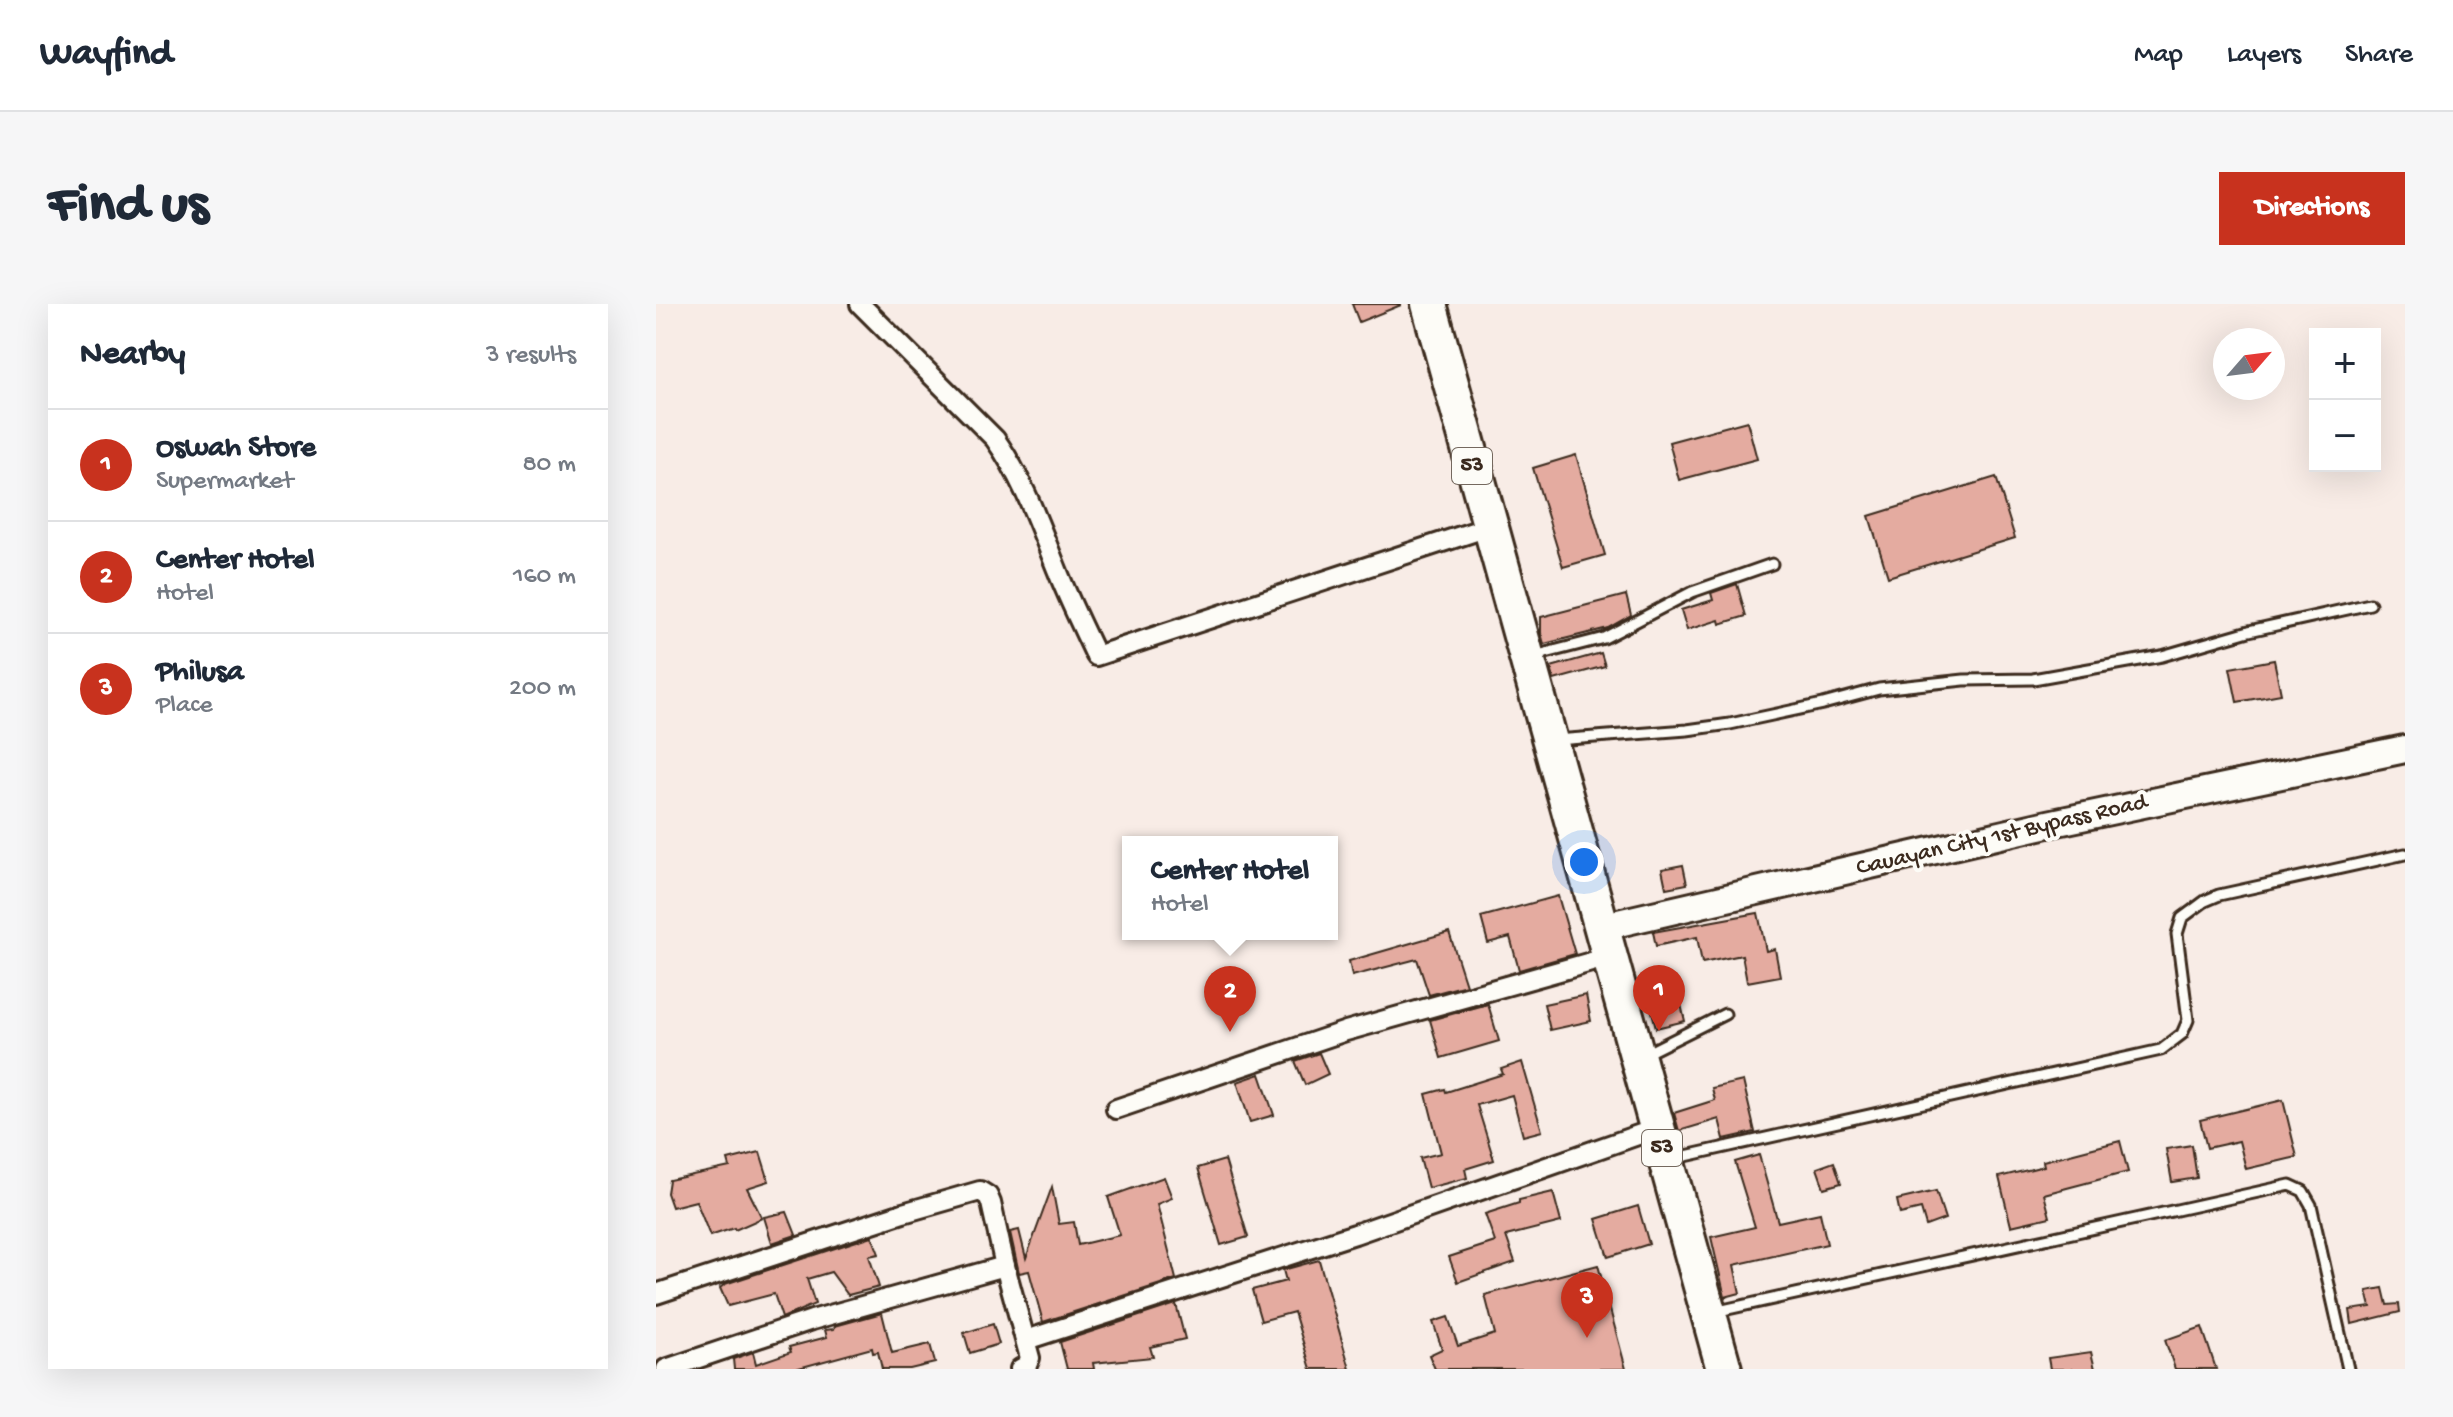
<!DOCTYPE html>
<meta charset="utf-8">
<style>
:root{--surface:#fff;--page:#f6f6f7;--text:#1f2937;--muted:#747a83;--line:#e0e1e3;--accent:#c8321e}
body{margin:0;font-family:"Gochi Hand",sans-serif;background:var(--page);color:var(--text)}
.controls{position:absolute;right:24px;top:24px;display:grid;overflow:hidden;border-radius:0px;box-shadow:0 8px 32px #0002}
.controls button{width:72px;height:72px;display:grid;place-items:center;padding:0;border:0;border-bottom:2px solid var(--line);background:var(--surface);color:var(--text);font:40px sans-serif}
.compass{position:absolute;left:1557px;top:24px;width:72px;height:72px;border-radius:50%;background:var(--surface);box-shadow:0 8px 32px #0002;rotate:62deg}
.you{position:absolute;left:928px;top:558px;width:28px;height:28px;margin:-20px;border:6px solid #fff;border-radius:50%;background:#1a73e8;box-shadow:0 0 0 12px #1a73e833}
.badge{display:grid;place-items:center;width:52px;height:52px;border-radius:50%;background:var(--accent);color:#fff;font-size:26px;font-weight:700}
.pin{position:absolute;translate:-50% -66px;filter:drop-shadow(0 2px 4px #0008)}
.pin::after{content:'';position:absolute;top:42px;width:28px;height:24px;background:inherit;clip-path:polygon(0 0,100% 0,50% 100%)}
.popup{position:absolute;left:466px;top:532px;width:216px;height:104px;box-sizing:border-box;display:grid;place-content:center;border-radius:0px;background:var(--surface);filter:drop-shadow(0 2px 6px #0005);font-size:26px;white-space:nowrap;color:var(--muted)}
.popup b{font-size:30px;color:var(--text)}
.popup::after{content:'';position:absolute;left:50%;top:100%;margin-left:-16px;border:16px solid transparent;border-top-color:var(--surface)}
.list{margin:0;padding:0;list-style:none}
h2{display:flex;justify-content:space-between;align-items:center;height:104px;margin:0;padding:0 32px;font-size:34px}
h2 small{font-size:26px;font-weight:400;color:var(--muted)}
.list li{display:grid;grid-template-columns:52px 1fr auto;gap:24px;align-items:center;box-sizing:border-box;height:112px;padding:0 32px;border-top:2px solid var(--line)}
.list b{display:block;font-size:30px;white-space:nowrap}
.list p{margin:0;font-size:26px;white-space:nowrap;color:var(--muted)}
.list em{font-size:26px;font-style:normal;color:var(--muted)}
.map{position:relative;flex:none;width:1749px;height:1065px;overflow:hidden;border-radius:0px}
header{display:flex;align-items:center;gap:48px;box-sizing:border-box;height:112px;padding:0 40px;background:var(--surface);border-bottom:2px solid var(--line)}
header strong{font-size:38px}
nav{display:flex;gap:44px;margin-inline-start:auto;font-size:28px}
.intro{display:flex;align-items:center;justify-content:space-between;box-sizing:border-box;height:192px;padding:0 48px}
h1{margin:0;font-size:56px}
.button{padding:20px 36px;border-radius:0px;background:var(--accent);color:#fff;font-size:28px;font-weight:700}
main{display:flex;gap:48px;padding:0 48px}
aside{flex:1;background:var(--surface);border-radius:0px;box-shadow:0 8px 32px #0002}
.map>svg:first-child{display:block}
</style>
<header>
<strong>Wayfind</strong>
<nav><a>Map</a><a>Layers</a><a>Share</a></nav>
</header>
<div class="intro"><h1>Find us</h1><a class="button">Directions</a></div>
<main>
<aside>
<h2>Nearby<small>3 results</small></h2>
<ul class="list">
<li><span class="badge">1</span><div><b>Oswah Store</b><p>Supermarket</p></div><em>80 m</em></li>
<li><span class="badge">2</span><div><b>Center Hotel</b><p>Hotel</p></div><em>160 m</em></li>
<li><span class="badge">3</span><div><b>Philusa</b><p>Place</p></div><em>200 m</em></li>
</ul>
</aside>
<div class="map">
<svg width="1749" height="1065" viewBox="0 0 1749 1065">
<rect width="100%" height="100%" fill="#f8ece6"/>
<filter id="ink" filterUnits="userSpaceOnUse"><feTurbulence type="fractalNoise" baseFrequency=".0125" numOctaves="2"/><feDisplacementMap in="SourceGraphic" scale="16" xChannelSelector="R" yChannelSelector="G"/><feConvolveMatrix kernelMatrix="1 2 1 2 8 2 1 2 1" color-interpolation-filters="sRGB"/></filter>
<g filter="url(#ink)">
<!-- building -->
<g fill="#e4aba0" stroke="#3b2a1e" stroke-width="2">
<polygon points="696,0 745,0 745,1 703,18"/>
<polygon points="1091,117 1101,155 1023,176 1013,138"/>
<polygon points="920,151 949,251 907,263 877,164"/>
<polygon points="1340,173 1359,234 1232,273 1213,212"/>
<polygon points="1081,280 1090,312 1064,320 1063,316 1031,326 1025,306 1057,296 1055,289"/>
<polygon points="970,291 975,311 952,324 888,340 885,329 885,313"/>
<polygon points="945,349 949,362 898,376 895,363"/>
<polygon points="1618,356 1625,390 1581,398 1574,364"/>
<polygon points="1027,561 1031,580 1010,584 1006,565"/>
<polygon points="902,592 919,650 863,666 854,633 832,639 825,613"/>
<polygon points="1102,609 1110,647 1119,645 1124,672 1091,678 1086,651 1046,659 1041,633 1000,642 997,628"/>
<polygon points="793,628 810,681 773,691 761,655 696,672 693,657"/>
<polygon points="1021,684 1029,717 1000,724 992,691"/>
<polygon points="930,691 935,717 894,726 888,700"/>
<polygon points="832,700 843,737 785,754 774,716"/>
<polygon points="663,749 672,770 649,781 639,757"/>
<polygon points="866,758 886,827 867,832 856,791 821,801 838,856 809,865 811,874 772,884 764,854 785,849 770,790 789,785 790,788 847,770 845,765"/>
<polygon points="604,770 618,811 594,818 581,778"/>
<polygon points="1087,777 1099,828 1068,835 1063,815 1023,827 1018,809 1059,796 1056,784"/>
<polygon points="1627,796 1641,853 1590,865 1583,837 1551,844 1544,816"/>
<polygon points="1464,837 1472,868 1388,890 1394,913 1355,922 1343,873 1388,862 1387,857"/>
<polygon points="1536,841 1541,874 1516,878 1510,845"/>
<polygon points="104,848 113,877 91,884 106,914 79,926 78,924 54,932 40,897 16,903 11,889 13,876 74,863 72,856"/>
<polygon points="1103,851 1122,918 1164,909 1171,940 1078,961 1084,989 1069,993 1055,933 1099,923 1079,858"/>
<polygon points="569,856 592,933 565,941 542,864"/>
<polygon points="1178,858 1185,879 1168,884 1161,864"/>
<polygon points="508,873 516,894 501,900 520,975 387,1018 373,967 363,969 354,928 363,926 370,954 396,883 403,920 418,918 422,941 464,931 452,893"/>
<polygon points="1280,887 1289,915 1270,922 1265,905 1244,910 1241,896"/>
<polygon points="897,888 905,918 850,932 859,958 802,978 793,953 839,938 829,910 863,899 863,896"/>
<polygon points="982,902 993,940 952,953 940,915"/>
<polygon points="131,908 140,931 116,939 108,913"/>
<polygon points="216,932 223,950 213,952 223,983 192,991 175,968 151,975 159,1000 126,1014 118,990 72,1002 64,984 69,980"/>
<polygon points="663,956 694,1065 655,1065 638,1008 605,1017 596,986 630,977 627,966"/>
<polygon points="942,961 970,1065 779,1065 773,1051 786,1045 777,1018 792,1013 802,1042 839,1030 829,991"/>
<polygon points="1727,984 1731,1001 1743,1000 1744,1008 1696,1020 1694,1006 1715,1003 1711,987"/>
<polygon points="520,1000 529,1035 494,1043 497,1053 437,1059 438,1065 411,1065 404,1038"/>
<polygon points="226,1009 236,1049 274,1040 279,1059 254,1065 226,1065 222,1048 217,1049 216,1044 139,1065 78,1065 77,1055 97,1048 100,1060 135,1048 133,1043 171,1033 169,1026 178,1025 179,1022"/>
<polygon points="337,1020 343,1040 314,1049 308,1029"/>
<polygon points="1546,1023 1560,1065 1519,1065 1509,1036"/>
<polygon points="1435,1048 1439,1065 1394,1065 1392,1054"/>
</g>
<g fill="none" stroke-linecap="round" stroke-linejoin="round">
<!-- lane casing -->
<g stroke="#3b2a1e" stroke-width="15">
<g id="lane">
<polyline points="878,352 948,334 1036,288 1116,260"/>
<polyline points="900,436 1031,426 1074,420 1167,400 1223,385 1308,376 1377,375 1506,352 1593,327 1714,300"/>
<polyline points="987,751 1069,710"/>
<polyline points="1016,855 1505,746 1526,730 1532,716 1521,630 1526,614 1549,597 1563,591 1749,550"/>
<polyline points="1058,1008 1634,881 1647,887 1655,901 1692,1065"/>
</g>
</g>
<!-- street casing -->
<g stroke="#3b2a1e" stroke-width="24">
<g id="street">
<path d="M204 0 339 135C368 176 383 221 402 268 413 296 427 324 440 352L832 223"/>
<polyline points="460,805 690,727 953,653"/>
<polyline points="0,990 247,909 324,887 332,892 335,899 349,962 374,1054 371,1061 364,1065"/>
<polyline points="370,1036 699,930 999,825"/>
<polyline points="10,1065 156,1016 349,962"/>
</g>
</g>
<!-- secondary casing -->
<g stroke="#3b2a1e" stroke-width="32">
<polyline id="secondary" points="945,623 1392,520 1749,445"/>
</g>
<!-- highway casing -->
<g stroke="#3b2a1e" stroke-width="40">
<polyline id="highway" points="773,0 1068,1065"/>
</g>
<!-- lane -->
<use href="#lane" stroke="#fdfcf7" stroke-width="9"/>
<!-- street -->
<use href="#street" stroke="#fdfcf7" stroke-width="18"/>
<!-- secondary -->
<use href="#secondary" stroke="#fdfcf7" stroke-width="26"/>
<!-- highway -->
<use href="#highway" stroke="#fdfcf7" stroke-width="34"/>
</g>
</g>
<g text-anchor="middle" dominant-baseline="central" stroke-width="8" stroke-linejoin="round" paint-order="stroke">
<!-- shield labels -->
<g fill="#fdfcf7" stroke="#75695f" stroke-width="2">
<rect x="796" y="144" width="40" height="36" rx="6"/>
<rect x="986" y="826" width="40" height="36" rx="6"/>
</g>
<g font-size="22" font-weight="bold" fill="#3b2a1e">
<text x="816" y="162">53</text>
<text x="1006" y="844">53</text>
</g>
<!-- street labels -->
<g font-size="24" fill="#3b2a1e" stroke="#fdfcf7">
<text transform="translate(1346 532) rotate(-13)">Cauayan City 1st Bypass Road</text>
</g>
</g>
</svg>
<div class="controls">
<button>+</button>
<button>−</button>
</div>
<svg class="compass" viewBox="-18 -18 36 36"><path d="M0-13l5 13h-10z" fill="#e53935"/><path d="M0 13l5-13h-10z" fill="#747a83"/></svg>
<div class="you"></div>
<div class="pin badge" style="left:1003px;top:727px">1</div>
<div class="pin badge" style="left:574px;top:728px">2</div>
<div class="popup"><b>Center Hotel</b>Hotel</div>
<div class="pin badge" style="left:931px;top:1034px">3</div>
</div>
</main>
